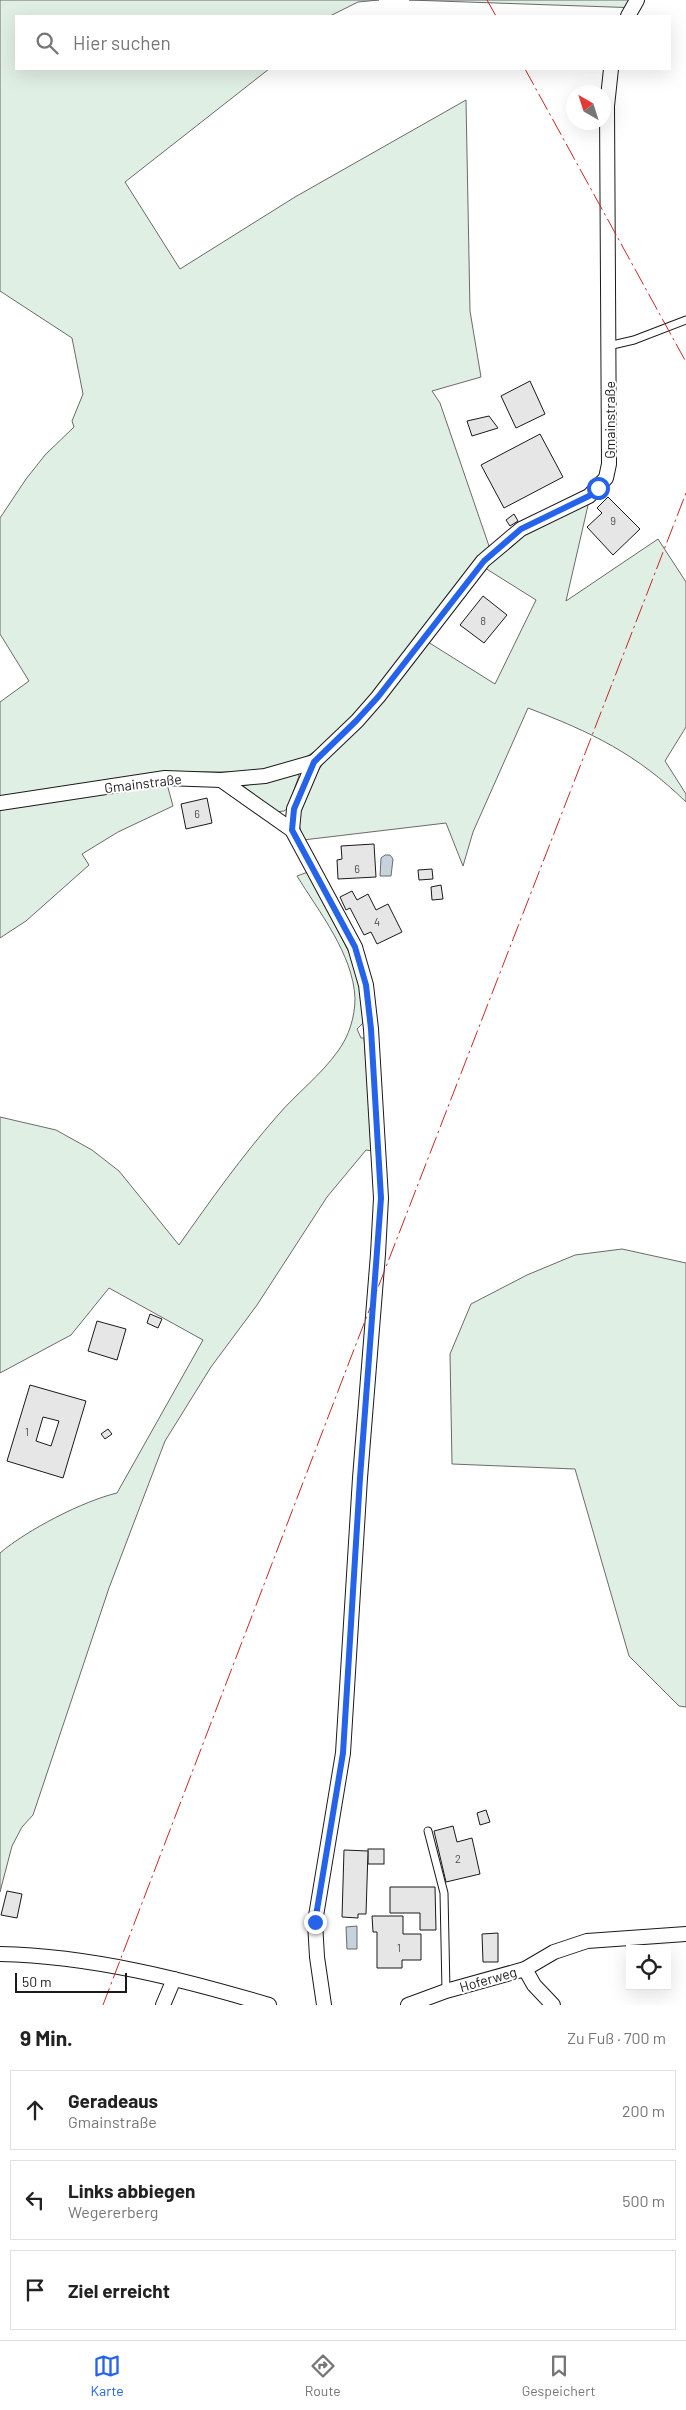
<!DOCTYPE html>
<html lang="de">
<meta charset="utf-8">
<style>
:root{--surface:#fff;--page:#f2f2f2;--text:#222;--muted:#767676;--line:#e0e0e0;--accent:#2563eb}
body{margin:0;font-family:Barlow,sans-serif;background:var(--page);color:var(--text)}
.controls{position:absolute;right:15px;bottom:15px;display:grid;overflow:hidden;border-radius:0px;box-shadow:0 5px 20px #0002}
.controls button{width:45px;height:45px;display:grid;place-items:center;padding:0;border:0;border-bottom:1px solid var(--line);background:var(--surface);color:var(--text);font:25px sans-serif}
.compass{position:absolute;left:566px;top:85px;width:45px;height:45px;border-radius:50%;background:var(--surface);box-shadow:0 5px 20px #0002;rotate:321deg}
.scale{position:absolute;left:15px;bottom:12px;width:112px;box-sizing:border-box;padding-left:5px;border:2px solid #1a1a1a;border-top:0;font-size:14px;line-height:18px;white-space:nowrap;color:#1a1a1a;-webkit-text-stroke:4px #fff;paint-order:stroke}
.stop{position:absolute;width:15px;height:15px;margin:-11px;border:4px solid #2563eb;border-radius:50%;background:#fff}
.stop.end{background:#2563eb;border-color:#fff;box-shadow:0 1px 5px #0008}
.list{margin:0;padding:0;list-style:none}
h2{display:flex;justify-content:space-between;align-items:center;height:65px;margin:0;padding:0 20px;font-size:21px}
h2 small{font-size:16px;font-weight:400;color:var(--muted)}
.list li{display:grid;grid-template-columns:32px 1fr auto;gap:15px;align-items:center;box-sizing:border-box;height:80px;margin:0 10px 10px;padding:0 10px;border:1px solid var(--line);border-radius:0px}
.list b{display:block;font-size:19px;white-space:nowrap}
.list p{margin:0;font-size:16px;white-space:nowrap;color:var(--muted)}
.list em{font-size:16px;font-style:normal;color:var(--muted)}
.icon{flex:none;width:28px;height:28px;fill:none;stroke:currentColor;stroke-width:2;stroke-linecap:round;stroke-linejoin:round}
.map{position:relative;flex:none;width:686px;height:2005px;overflow:hidden}
.search{position:absolute;background:var(--surface);box-shadow:0 5px 20px #0002;left:15px;right:15px;top:15px;height:55px;display:flex;align-items:center;gap:12px;box-sizing:border-box;padding:0 18px;border-radius:0px;color:var(--muted);font-size:19px}
.sheet{height:335px;background:var(--surface)}
nav{display:flex;justify-content:space-around;align-items:center;box-sizing:border-box;height:70px;border-top:1px solid var(--line);background:var(--surface);font-size:14px;color:var(--muted)}
nav a{display:grid;justify-items:center;gap:2px}
nav .on{color:var(--accent)}
.map>svg:first-child{display:block}
</style>
<div class="map">
<svg width="686" height="2005" viewBox="0 0 686 2005">
<rect width="100%" height="100%" fill="#fff"/>
<!-- green -->
<g fill="#e0efe3" stroke="#6a6a6a">
<polygon points="0,0 379,0 358,2 330,16 16,16 16,69 269,69 125,182 180,269 295,197 466,100 470,311 481,377 432,391 440,403 489,546 357,713 326,744 306,757 278,767 248,772 192,772 148,775 0,796 0,702 29,681 0,634 0,518 26,479 45,455 74,427 72,421 83,394 72,338 0,291"/>
<polygon points="409,0 644,0 640,8"/>
<path d="M589 501 566 601 658 539 686 582V727L665 761 686 794V802C637 754 591 732 528 708L473 832 463 866 446 823 303 840C300 830 298 821 299 810 306 768 397 678 428 642L495 684 536 600 485 568 510 542Z"/>
<polygon points="298,773 299,776 287,809 284,811 276,812 243,786"/>
<polygon points="167,784 173,806 118,832 82,854 89,865 26,921 0,938 0,809"/>
<path d="M308 872 354 962 365 1012 363 1023 357 1029 361 1038H364L373 1151 366 1150 327 1197 257 1305 211 1367 165 1441 109 1588 33 1815 22 1827 12 1846 0 1892V1553C27 1530 83 1501 117 1493L203 1340 109 1288 71 1335 0 1373V1117L56 1130 92 1150 119 1171 179 1245C210 1201 242 1156 278 1115 297 1093 321 1075 338 1051 349 1036 355 1017 355 998 353 954 319 912 297 876Z"/>
<polygon points="622,1249 686,1263 686,1707 679,1706 629,1656 575,1469 452,1464 450,1354 471,1304 527,1275 575,1255"/>
</g>
<!-- water -->
<g fill="#c6d2dc" stroke="#6a6a6a">
<polygon points="385,855 390,855 393,859 391,876 380,876 381,858"/>
<polygon points="357,1926 357,1949 347,1949 346,1927"/>
</g>
<!-- building -->
<g fill="#e6e6e6" stroke="#1a1a1a" fill-rule="evenodd">
<polygon points="530,381 545,414 516,428 501,396"/>
<polygon points="489,416 498,428 472,436 467,421"/>
<polygon points="540,434 563,477 504,508 481,465"/>
<polygon points="608,497 640,529 613,555 587,527 602,513 597,508"/>
<polygon points="514,514 518,521 510,526 506,520"/>
<polygon points="483,596 507,615 484,643 460,625"/>
<polygon points="207,798 212,823 186,829 181,804"/>
<polygon points="374,844 376,877 338,879 337,860 342,859 341,846"/>
<polygon points="432,869 433,879 419,880 418,870"/>
<polygon points="441,885 443,899 432,900 431,887"/>
<polygon points="352,891 357,900 368,894 376,910 388,904 402,932 377,944 371,932 364,935 350,908 346,910 340,897"/>
<polygon points="150,1314 162,1319 158,1328 147,1323"/>
<polygon points="97,1321 126,1329 117,1360 88,1351"/>
<path d="M30 1385 86 1401 63 1478 7 1461ZM43 1417 59 1421 51 1446 36 1441Z"/>
<polygon points="108,1429 112,1434 105,1439 101,1434"/>
<polygon points="486,1810 490,1822 480,1825 477,1813"/>
<polygon points="453,1826 457,1842 472,1838 480,1874 446,1882 434,1831"/>
<rect x="368" y="1849" width="16" height="15"/>
<polygon points="344,1850 368,1851 366,1914 358,1914 358,1918 342,1917"/>
<polygon points="390,1887 435,1887 436,1930 420,1930 420,1913 390,1913"/>
<polygon points="7,1891 22,1894 17,1918 1,1915"/>
<polygon points="372,1916 403,1916 403,1934 421,1934 421,1960 402,1960 402,1968 377,1968 377,1932 373,1932"/>
<polygon points="498,1933 498,1962 483,1962 482,1934"/>
</g>
<g fill="none" stroke-linecap="round" stroke-linejoin="round">
<!-- lane casing -->
<g stroke="#1a1a1a" stroke-width="9">
<g id="lane">
<polyline points="608,346 634,340 686,320"/>
<polyline points="428,1831 444,1893 446,1991"/>
</g>
</g>
<!-- street casing -->
<g stroke="#1a1a1a" stroke-width="16">
<g id="street">
<polyline points="628,16 637,0"/>
<polyline points="221,780 292,830 355,947 366,985 371,1029 381,1198 378,1254 360,1478 343,1753 315,1922 317,1957 324,2005"/>
<polyline points="0,803 165,778 221,780 265,776 314,762"/>
<polyline points="292,830 294,809 314,762 357,721 378,697 483,561 521,529 589,496 606,478 609,464 607,106 611,69"/>
<path d="M0 1954C91 1956 182 1979 269 2005"/>
<polyline points="525,1969 534,1985 553,2005"/>
<polyline points="163,2005 174,1979"/>
<polyline points="408,2005 446,1991 525,1969 554,1952 587,1941 686,1934"/>
</g>
</g>
<!-- lane -->
<use href="#lane" stroke="#fff" stroke-width="7"/>
<!-- street -->
<use href="#street" stroke="#fff" stroke-width="14"/>
<!-- power -->
<g stroke="#c62828" stroke-width="1" stroke-dasharray="18 4 2.5 4" stroke-linecap="butt">
<polyline points="487,0 496,16"/>
<polyline points="525,69 686,362"/>
<polyline points="103,2005 353,1352 686,493"/>
</g>
</g>
<g fill="none" stroke-linecap="round" stroke-linejoin="round">
<!-- route -->
<polyline stroke="#2563eb" stroke-width="6" points="315,1922 343,1753 360,1478 381,1198 371,1029 366,985 355,947 292,830 294,809 314,762 356,721 378,697 484,561 521,529 589,496 598,488"/>
</g>
<g text-anchor="middle" dominant-baseline="central" stroke-width="4" stroke-linejoin="round" paint-order="stroke">
<!-- number labels -->
<g font-size="11" fill="#4d4d4d">
<text x="613" y="520">9</text>
<text x="483" y="620">8</text>
<text x="197" y="813">6</text>
<text x="357" y="868">6</text>
<text x="377" y="921">4</text>
<text x="27" y="1431">1</text>
<text x="458" y="1858">2</text>
<text x="399" y="1947">1</text>
</g>
<!-- street labels -->
<g font-size="14" fill="#1a1a1a" stroke="#fff">
<text transform="translate(609 420) rotate(-90)">Gmainstraße</text>
<text transform="translate(143 783) rotate(-7)">Gmainstraße</text>
<text transform="translate(488 1979) rotate(-16)">Hoferweg</text>
</g>
</g>
</svg>
<div class="controls">
<button><svg class="icon" aria-label="locate" viewBox="0 0 24 24"><circle cx="12" cy="12" r="6"/><path d="M12 2v4M12 18v4M2 12h4M18 12h4"/></svg></button>
</div>
<svg class="compass" viewBox="-18 -18 36 36"><path d="M0-13l5 13h-10z" fill="#e53935"/><path d="M0 13l5-13h-10z" fill="#767676"/></svg>
<div class="scale">50 m</div>
<div class="stop" style="left:598px;top:488px"></div>
<div class="stop end" style="left:315px;top:1922px"></div>
<div class="search"><svg class="icon" aria-label="search" viewBox="0 0 24 24"><circle cx="10" cy="10" r="6"/><path d="M15 15l6 6"/></svg>Hier suchen</div>
</div>
<section class="sheet">
<h2>9 Min.<small>Zu Fuß · 700 m</small></h2>
<ul class="list">
<li><svg class="icon" aria-label="ahead" viewBox="0 0 24 24"><path d="M12 20V5M6 11l6-6 6 6"/></svg><div><b>Geradeaus</b><p>Gmainstraße</p></div><em>200 m</em></li>
<li><svg class="icon" aria-label="left" viewBox="0 0 24 24"><path d="M17 20v-9H6M10 6l-5 5 5 5"/></svg><div><b>Links abbiegen</b><p>Wegererberg</p></div><em>500 m</em></li>
<li><svg class="icon" aria-label="arrive" viewBox="0 0 24 24"><path d="M6 21V4h12l-3 4 3 4H6"/></svg><div><b>Ziel erreicht</b></div></li>
</ul>
</section>
<nav>
<a class="on"><svg class="icon" aria-label="map" viewBox="0 0 24 24"><path d="M3 6l6-2 6 2 6-2v14l-6 2-6-2-6 2zM9 4v14M15 6v14"/></svg>Karte</a>
<a><svg class="icon" aria-label="directions" viewBox="0 0 24 24"><path d="M12 3l9 9-9 9-9-9zM9 14v-3h6M13 9l2 2-2 2"/></svg>Route</a>
<a><svg class="icon" aria-label="saved" viewBox="0 0 24 24"><path d="M7 4h10v16l-5-4-5 4z"/></svg>Gespeichert</a>
</nav>
